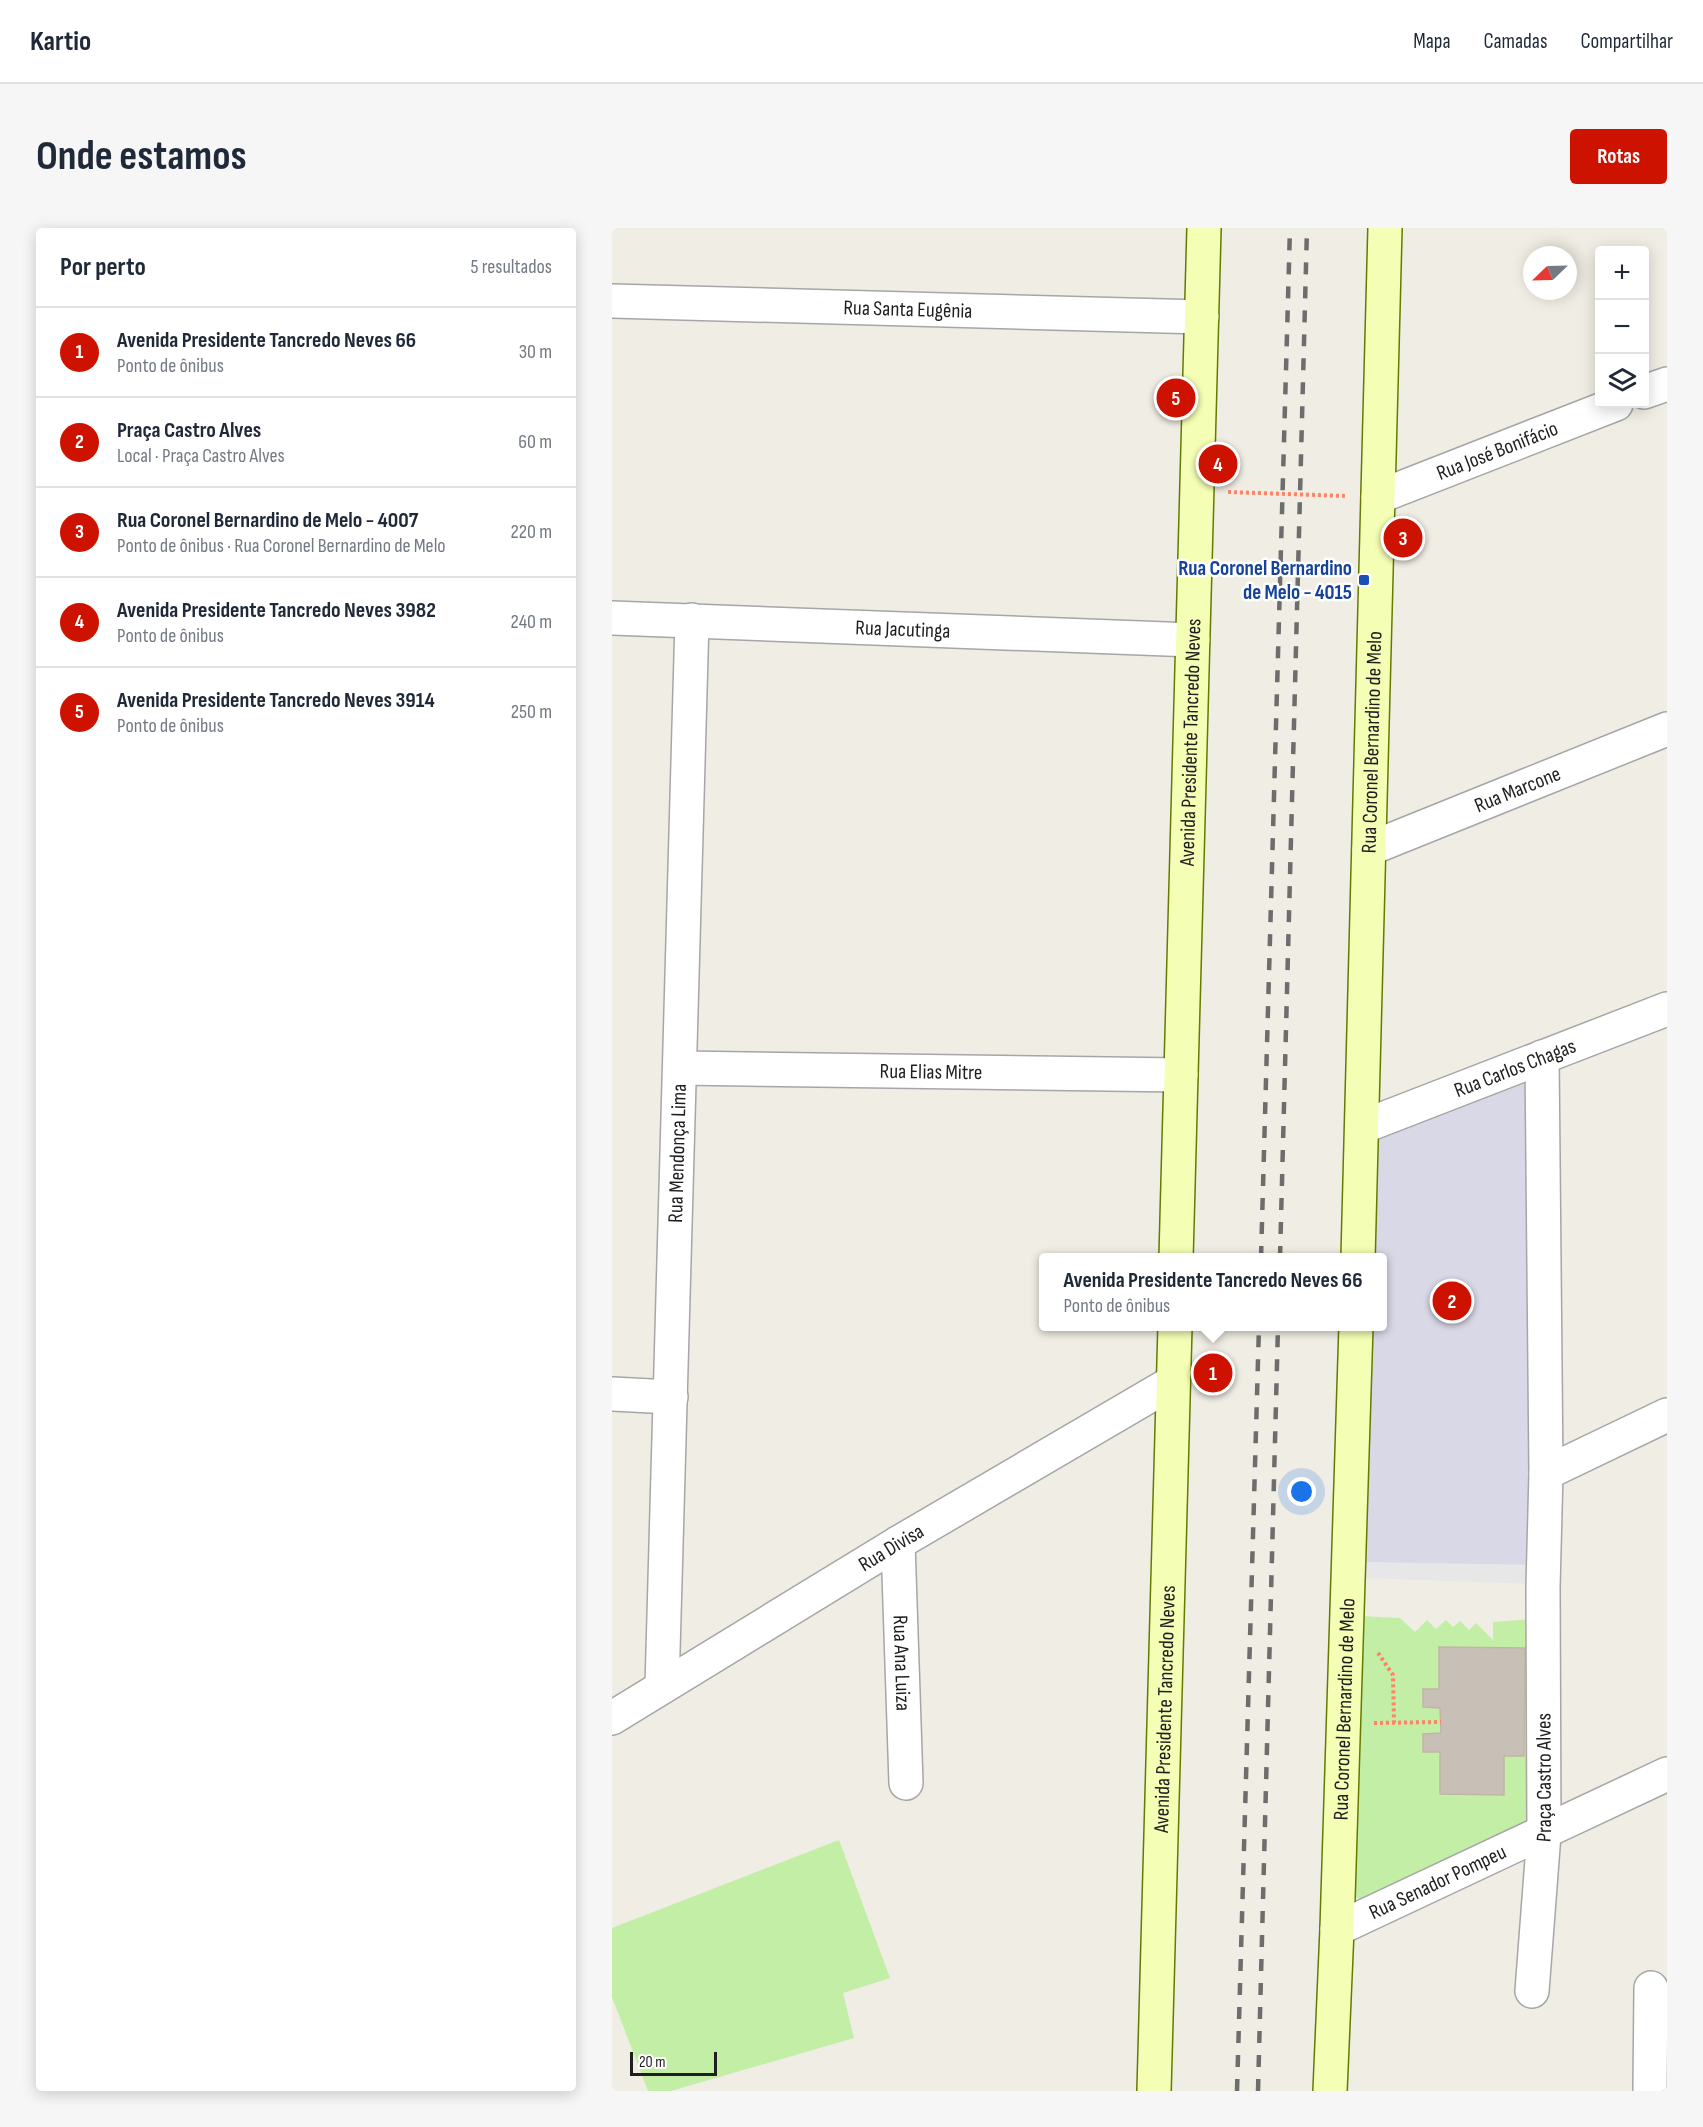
<!DOCTYPE html>
<html lang="pt">
<meta charset="utf-8">
<style>
:root{--surface:#fff;--page:#f6f6f7;--text:#1f2937;--muted:#747a83;--line:#e0e1e3;--accent:#cd1200}
body{margin:0;font-family:"Sofia Sans Condensed",sans-serif;background:var(--page);color:var(--text)}
.controls{position:absolute;right:18px;top:18px;display:grid;overflow:hidden;border-radius:6px;box-shadow:0 3px 15px #0003}
.controls button{width:54px;height:54px;display:grid;place-items:center;padding:0;border:0;border-bottom:2px solid var(--line);background:var(--surface);color:var(--text);font:30px sans-serif}
.compass{position:absolute;left:911px;top:18px;width:54px;height:54px;border-radius:50%;background:var(--surface);box-shadow:0 3px 15px #0003;rotate:247deg}
.scale{position:absolute;left:18px;bottom:15px;width:87px;box-sizing:border-box;padding-left:6px;border:3px solid #1f1f1f;border-top:0;font-size:16px;line-height:21px;white-space:nowrap;color:#1f1f1f;-webkit-text-stroke:4px #fff;paint-order:stroke}
.you{position:absolute;left:690px;top:1264px;width:21px;height:21px;margin:-15px;border:4px solid #fff;border-radius:50%;background:#1a73e8;box-shadow:0 0 0 9px #1a73e833}
.badge{display:grid;place-items:center;width:39px;height:39px;border-radius:50%;background:var(--accent);color:#fff;font-size:20px;font-weight:700}
.pin{position:absolute;translate:-50% -50%;border:3px solid #fff;box-shadow:0 2px 6px #0006}
.popup{position:absolute;left:427px;top:1025px;width:348px;height:78px;box-sizing:border-box;display:grid;place-content:center;border-radius:6px;background:var(--surface);filter:drop-shadow(0 2px 4px #0005);font-size:20px;white-space:nowrap;color:var(--muted)}
.popup b{font-size:22px;color:var(--text)}
.popup::after{content:'';position:absolute;left:50%;top:100%;margin-left:-12px;border:12px solid transparent;border-top-color:var(--surface)}
.list{margin:0;padding:0;list-style:none}
h2{display:flex;justify-content:space-between;align-items:center;height:78px;margin:0;padding:0 24px;font-size:26px}
h2 small{font-size:20px;font-weight:400;color:var(--muted)}
.list li{display:grid;grid-template-columns:39px 1fr auto;gap:18px;align-items:center;box-sizing:border-box;height:90px;padding:0 24px;border-top:2px solid var(--line)}
.list b{display:block;font-size:22px;white-space:nowrap}
.list p{margin:0;font-size:20px;white-space:nowrap;color:var(--muted)}
.list em{font-size:20px;font-style:normal;color:var(--muted)}
.icon{flex:none;width:33px;height:33px;fill:none;stroke:currentColor;stroke-width:2;stroke-linecap:round;stroke-linejoin:round}
.map{position:relative;flex:none;width:1055px;height:1863px;overflow:hidden;border-radius:6px}
header{display:flex;align-items:center;gap:36px;box-sizing:border-box;height:84px;padding:0 30px;background:var(--surface);border-bottom:2px solid var(--line)}
header strong{font-size:28px}
nav{display:flex;gap:33px;margin-inline-start:auto;font-size:21px}
.intro{display:flex;align-items:center;justify-content:space-between;box-sizing:border-box;height:144px;padding:0 36px}
h1{margin:0;font-size:42px}
.button{padding:15px 27px;border-radius:6px;background:var(--accent);color:#fff;font-size:21px;font-weight:700}
main{display:flex;gap:36px;padding:0 36px}
aside{flex:1;background:var(--surface);border-radius:6px;box-shadow:0 3px 15px #0003}
.map>svg:first-child{display:block}
</style>
<header>
<strong>Kartio</strong>
<nav><a>Mapa</a><a>Camadas</a><a>Compartilhar</a></nav>
</header>
<div class="intro"><h1>Onde estamos</h1><a class="button">Rotas</a></div>
<main>
<aside>
<h2>Por perto<small>5 resultados</small></h2>
<ul class="list">
<li><span class="badge">1</span><div><b>Avenida Presidente Tancredo Neves 66</b><p>Ponto de ônibus</p></div><em>30 m</em></li>
<li><span class="badge">2</span><div><b>Praça Castro Alves</b><p>Local · Praça Castro Alves</p></div><em>60 m</em></li>
<li><span class="badge">3</span><div><b>Rua Coronel Bernardino de Melo - 4007</b><p>Ponto de ônibus · Rua Coronel Bernardino de Melo</p></div><em>220 m</em></li>
<li><span class="badge">4</span><div><b>Avenida Presidente Tancredo Neves 3982</b><p>Ponto de ônibus</p></div><em>240 m</em></li>
<li><span class="badge">5</span><div><b>Avenida Presidente Tancredo Neves 3914</b><p>Ponto de ônibus</p></div><em>250 m</em></li>
</ul>
</aside>
<div class="map">
<svg width="1055" height="1863" viewBox="0 0 1055 1863">
<rect width="100%" height="100%" fill="#f0ede4"/>
<!-- grass -->
<g fill="#c3eea6">
<polygon points="748,1388 788,1390 803,1404 815,1392 824,1401 834,1392 841,1399 848,1393 857,1402 864,1395 881,1412 881,1394 921,1391 920,1593 750,1672 743,1669 740,1662"/>
<polygon points="227,1612 278,1750 231,1765 242,1810 59,1863 36,1863 0,1769 0,1700"/>
</g>
<!-- parking -->
<polygon fill="#e7e7e7" points="749,1334 925,1337 924,1356 749,1350"/>
<!-- plaza -->
<polygon fill="#d9d8e6" points="926,835 925,1337 749,1334 752,1099 771,1098 771,1030 752,1029 754,902"/>
<!-- building -->
<polygon fill="#c8c0b7" stroke="#c3b5a5" stroke-width="1.5" points="827,1419 913,1420 912,1528 892,1528 892,1567 828,1566 828,1524 811,1524 811,1506 829,1505 828,1480 811,1479 811,1461 827,1461"/>
<g fill="none" stroke-linecap="round" stroke-linejoin="round">
<!-- street casing -->
<g stroke="#a6a6a6" stroke-width="36">
<g id="street">
<path id="s1" d="M0 73 590 89"/>
<polyline points="1032,164 1055,156"/>
<path id="s2" d="M766 269 1004 176"/>
<path id="s3" d="M0 390 581 412"/>
<path id="s4" d="M757 621 1055 501"/>
<path id="s5" d="M69 840 569 847"/>
<path id="s6" d="M750 899 1055 781"/>
<polyline points="0,1166 59,1169"/>
<polyline points="934,1245 1055,1187"/>
<path id="s7" d="M286 1315 294 1555"/>
<path id="s8" d="M50 1459 80 392"/>
<path id="s9" d="M0 1490 286 1315 561 1154"/>
<path id="s10" d="M725 1701 1055 1546"/>
<path id="s11" d="M920 1763 932 1606 931 1359 934 1245 930 829"/>
<polyline points="1038,1863 1039,1760"/>
</g>
</g>
<!-- secondary casing -->
<g stroke="#637b00" stroke-width="36">
<g id="secondary">
<path id="s12" d="M564 1030 592 0"/>
<path id="s13" d="M746 1030 773 0"/>
<path id="s14" d="M542 1863 563 1098"/>
<path id="s15" d="M718 1863 725 1701 744 1098"/>
</g>
</g>
<!-- path -->
<g stroke="#ff8366" stroke-width="4" stroke-dasharray="3 3" stroke-linecap="butt">
<polyline points="616,264 734,268"/>
<polyline points="766,1425 781,1447 782,1495"/>
<polyline points="762,1495 829,1494"/>
</g>
<!-- street -->
<use href="#street" stroke="#fff" stroke-width="33"/>
<!-- secondary -->
<use href="#secondary" stroke="#f4feb4" stroke-width="33"/>
<!-- rail -->
<g stroke="#6d6d6d" stroke-width="4.5" stroke-dasharray="12 12" stroke-linecap="butt">
<polyline points="649,1030 678,0"/>
<polyline points="668,1030 695,0"/>
<polyline points="625,1863 647,1098"/>
<polyline points="646,1863 666,1098"/>
</g>
</g>
<!-- markers -->
<rect fill="#1a4fb4" stroke="#fff" stroke-width="2" x="746" y="346" width="12" height="12" rx="3"/>
<g text-anchor="middle" dominant-baseline="central" stroke-width="5" stroke-linejoin="round" paint-order="stroke">
<!-- street labels -->
<g font-size="21" fill="#1f1f1f" stroke="#fff">
<text stroke="none"><textPath href="#s1" startOffset="296">Rua Santa Eugênia</textPath></text>
<text stroke="none"><textPath href="#s2" startOffset="128">Rua José Bonifácio</textPath></text>
<text stroke="none"><textPath href="#s3" startOffset="291">Rua Jacutinga</textPath></text>
<text stroke="none"><textPath href="#s12" startOffset="516">Avenida Presidente Tancredo Neves</textPath></text>
<text stroke="none"><textPath href="#s13" startOffset="516">Rua Coronel Bernardino de Melo</textPath></text>
<text stroke="none"><textPath href="#s4" startOffset="160">Rua Marcone</textPath></text>
<text stroke="none"><textPath href="#s6" startOffset="164">Rua Carlos Chagas</textPath></text>
<text stroke="none"><textPath href="#s5" startOffset="250">Rua Elias Mitre</textPath></text>
<text stroke="none"><textPath href="#s8" startOffset="534">Rua Mendonça Lima</textPath></text>
<text stroke="none"><textPath href="#s9" startOffset="327">Rua Divisa</textPath></text>
<text stroke="none"><textPath href="#s7" startOffset="120">Rua Ana Luiza</textPath></text>
<text stroke="none"><textPath href="#s14" startOffset="382">Avenida Presidente Tancredo Neves</textPath></text>
<text stroke="none"><textPath href="#s15" startOffset="382">Rua Coronel Bernardino de Melo</textPath></text>
<text stroke="none"><textPath href="#s11" startOffset="214">Praça Castro Alves</textPath></text>
<text stroke="none"><textPath href="#s10" startOffset="111">Rua Senador Pompeu</textPath></text>
</g>
<!-- transit labels -->
<g font-size="21" font-weight="bold" fill="#164399" stroke="#fff" text-anchor="end">
<text x="740" y="340">Rua Coronel Bernardino<tspan x="740" dy="24">de Melo - 4015</tspan></text>
</g>
</g>
</svg>
<div class="controls">
<button>+</button>
<button>−</button>
<button><svg class="icon" aria-label="layers" viewBox="0 0 24 24"><path d="M12 4l9 5-9 5-9-5zM3 14l9 5 9-5"/></svg></button>
</div>
<svg class="compass" viewBox="-18 -18 36 36"><path d="M0-13l5 13h-10z" fill="#e53935"/><path d="M0 13l5-13h-10z" fill="#747a83"/></svg>
<div class="scale">20 m</div>
<div class="you"></div>
<div class="pin badge" style="left:601px;top:1145px">1</div>
<div class="popup"><b>Avenida Presidente Tancredo Neves 66</b>Ponto de ônibus</div>
<div class="pin badge" style="left:840px;top:1073px">2</div>
<div class="pin badge" style="left:791px;top:310px">3</div>
<div class="pin badge" style="left:606px;top:236px">4</div>
<div class="pin badge" style="left:564px;top:170px">5</div>
</div>
</main>
